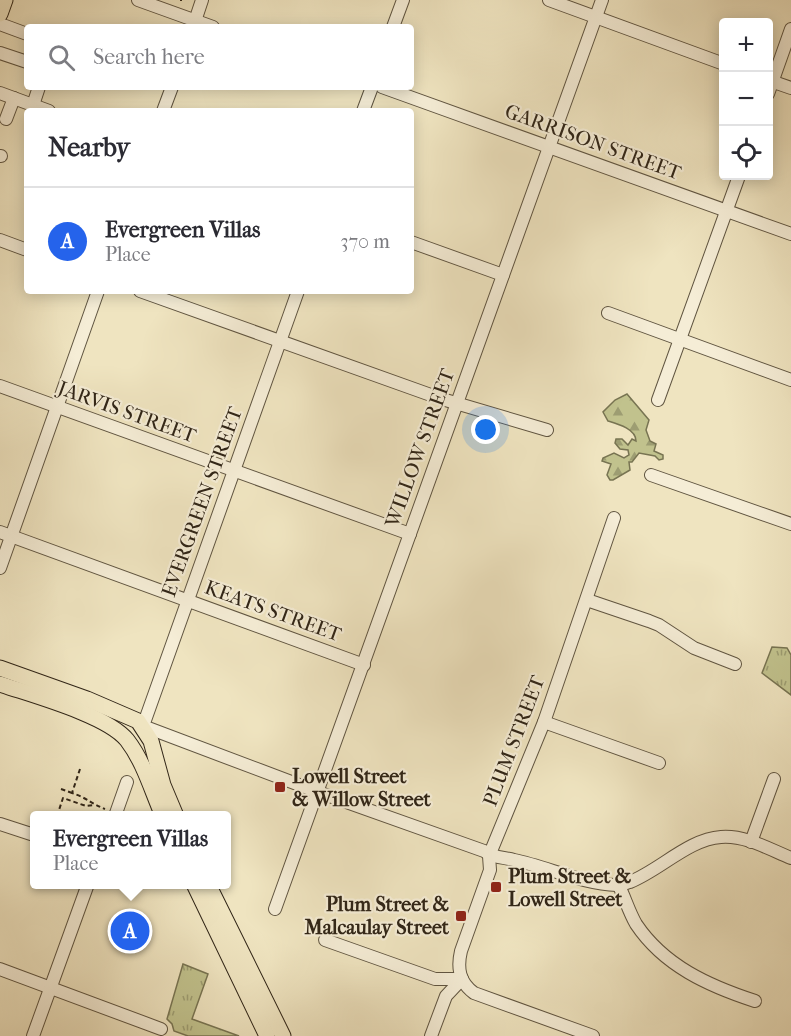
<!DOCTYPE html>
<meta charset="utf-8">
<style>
:root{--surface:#fff;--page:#f7f7f7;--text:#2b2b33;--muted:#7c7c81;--line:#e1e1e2;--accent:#2563eb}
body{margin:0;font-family:"IM FELL French Canon",serif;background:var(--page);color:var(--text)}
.controls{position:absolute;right:18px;top:18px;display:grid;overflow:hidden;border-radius:6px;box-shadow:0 3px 15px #0003}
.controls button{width:54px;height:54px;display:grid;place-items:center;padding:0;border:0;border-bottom:2px solid var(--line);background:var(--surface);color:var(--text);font:30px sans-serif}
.you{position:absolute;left:486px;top:430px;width:21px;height:21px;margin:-15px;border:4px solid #fff;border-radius:50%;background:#1a73e8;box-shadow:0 0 0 9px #1a73e833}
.badge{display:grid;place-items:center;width:39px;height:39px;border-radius:50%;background:var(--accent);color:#fff;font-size:20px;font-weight:700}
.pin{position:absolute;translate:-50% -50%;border:3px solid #fff;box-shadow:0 2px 6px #0006}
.popup{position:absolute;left:30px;top:811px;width:201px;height:78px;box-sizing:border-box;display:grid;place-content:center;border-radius:6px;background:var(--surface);filter:drop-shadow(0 2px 4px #0005);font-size:20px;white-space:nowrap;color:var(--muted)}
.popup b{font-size:22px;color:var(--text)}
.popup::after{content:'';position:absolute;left:50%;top:100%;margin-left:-12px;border:12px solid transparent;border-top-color:var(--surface)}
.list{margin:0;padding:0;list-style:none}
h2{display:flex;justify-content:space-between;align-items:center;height:78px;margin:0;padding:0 24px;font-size:26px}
h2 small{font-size:20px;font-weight:400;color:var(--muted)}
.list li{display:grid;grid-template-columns:39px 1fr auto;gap:18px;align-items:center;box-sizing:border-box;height:108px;padding:0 24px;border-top:2px solid var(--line)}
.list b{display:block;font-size:22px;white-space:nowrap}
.list p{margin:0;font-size:20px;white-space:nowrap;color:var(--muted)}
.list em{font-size:20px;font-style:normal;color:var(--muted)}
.icon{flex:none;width:33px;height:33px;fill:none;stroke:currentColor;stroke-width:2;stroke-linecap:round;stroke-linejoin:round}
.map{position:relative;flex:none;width:791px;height:1036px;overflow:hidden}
.search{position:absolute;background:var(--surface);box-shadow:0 3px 15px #0003;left:24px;top:24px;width:390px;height:66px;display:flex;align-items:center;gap:15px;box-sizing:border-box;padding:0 21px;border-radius:6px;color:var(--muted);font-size:22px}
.panel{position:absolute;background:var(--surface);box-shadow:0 3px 15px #0003;left:24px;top:108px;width:390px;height:186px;border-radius:6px}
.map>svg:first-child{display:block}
</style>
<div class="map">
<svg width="791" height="1036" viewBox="0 0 791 1036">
<defs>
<pattern id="grass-tufts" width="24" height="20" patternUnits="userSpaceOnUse" patternTransform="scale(1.5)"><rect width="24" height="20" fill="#c1c28d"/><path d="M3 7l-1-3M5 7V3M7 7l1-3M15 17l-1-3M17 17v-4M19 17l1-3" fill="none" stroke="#9d9d72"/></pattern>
<pattern id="forest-firs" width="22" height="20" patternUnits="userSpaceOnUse" patternTransform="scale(1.5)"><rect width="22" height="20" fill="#c1c28d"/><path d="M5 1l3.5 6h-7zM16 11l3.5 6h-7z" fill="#9d9d72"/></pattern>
</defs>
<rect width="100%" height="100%" fill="#efe4c0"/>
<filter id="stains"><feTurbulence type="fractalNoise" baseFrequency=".00333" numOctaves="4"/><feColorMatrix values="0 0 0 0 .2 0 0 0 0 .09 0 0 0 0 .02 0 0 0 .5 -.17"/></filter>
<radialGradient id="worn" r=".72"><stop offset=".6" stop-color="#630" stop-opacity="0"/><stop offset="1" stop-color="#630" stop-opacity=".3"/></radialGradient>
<!-- grass -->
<g fill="url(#grass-tufts)" stroke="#787452" stroke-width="1.5">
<polygon points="772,647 787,648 791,655 791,695 762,673"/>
<polygon points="183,964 208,974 192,1019 239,1036 188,1036 174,1031 172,1024 167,1019"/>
</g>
<!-- forest -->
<path fill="url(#forest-firs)" stroke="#787452" stroke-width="1.5" d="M627 394 649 420 646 430 650 441 656 444 654 451 663 455V459L659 460 655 456 639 453 632 462H629L630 470 613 480H610L607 475 611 464 602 461 603 458 614 453 624 458 629 455 628 450 620 449 615 443 616 439H622L628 445 632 439 636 441C636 429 618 424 608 421L603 412 615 400Z"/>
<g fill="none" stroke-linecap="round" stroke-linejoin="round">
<!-- minor casing -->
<g stroke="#605541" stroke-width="14">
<g id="minor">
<polyline points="138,0 213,27"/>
<polyline points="549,0 724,64"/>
<polyline points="0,24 27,34"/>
<polyline points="193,27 202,0"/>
<polyline points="393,27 403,0"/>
<polyline points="0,53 27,62"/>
<polyline points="768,80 791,88"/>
<polyline points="382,87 791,234"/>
<polyline points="0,93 49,111"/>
<polyline points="768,94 791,29"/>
<polyline points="33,105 39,87"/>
<polyline points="163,111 172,87"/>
<polyline points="363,111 372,87"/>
<polyline points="6,119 14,98"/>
<polyline points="0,156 1,156"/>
<polyline points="0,240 27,250"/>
<polyline points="411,242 503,275"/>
<polyline points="140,291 442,399 547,430"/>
<path d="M298 291 143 726 318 792 484 851C493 858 503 857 514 860 548 867 582 884 617 885 622 885 626 883 630 882 660 870 689 839 721 837 745 835 769 849 791 858"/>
<polyline points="608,313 791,380"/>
<polyline points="0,386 410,534"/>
<polyline points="658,400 739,176"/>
<polyline points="651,475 791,524"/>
<polyline points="0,532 364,665"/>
<polyline points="0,568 98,291"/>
<polyline points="587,600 649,621 659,625 694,648 735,664"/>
<polyline points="544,722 659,763"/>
<polyline points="115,816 127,782"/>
<polyline points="0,824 34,835"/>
<polyline points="751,842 774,779"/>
<path d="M619 886C625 898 629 912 636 924 664 966 709 986 755 1001"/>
<polyline points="275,909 602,0"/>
<polyline points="325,940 435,979 462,979"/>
<polyline points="0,969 161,1029"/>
<polyline points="33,1036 88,884"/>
<polyline points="431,1036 446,996 462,979"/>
<path d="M593 1036 474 993C459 982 457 968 461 951L490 870 489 856 544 722 614 518"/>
</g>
</g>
<!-- major casing -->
<g stroke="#302517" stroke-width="17">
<g id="major">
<polyline points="0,14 5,0"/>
<polyline points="0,668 87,699 138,721 151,741 163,785 176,816"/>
<path d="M0 684C32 695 107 715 127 740 144 762 152 791 163 816"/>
<polyline points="194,884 267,1036"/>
<polyline points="208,884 283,1036"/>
</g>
</g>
<!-- path -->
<g stroke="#302517" stroke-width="2" stroke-dasharray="4.5 3" stroke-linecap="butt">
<polyline points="181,0 181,1"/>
<path d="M80 769 72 793C87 798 92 804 105 809"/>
<polyline points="61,789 72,793"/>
<polyline points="57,816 63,798 86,806 95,805"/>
</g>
<!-- minor -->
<use href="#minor" stroke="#f5edd6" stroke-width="12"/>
<!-- major -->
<use href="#major" stroke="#efe4c0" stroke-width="15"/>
</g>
<!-- markers -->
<g fill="#8f2418" stroke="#f5edd6" stroke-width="2">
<rect x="274" y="781" width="12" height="12" rx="3"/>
<rect x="490" y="881" width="12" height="12" rx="3"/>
<rect x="455" y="910" width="12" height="12" rx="3"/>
</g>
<g text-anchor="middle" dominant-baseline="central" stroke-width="4.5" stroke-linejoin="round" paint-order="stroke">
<!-- street labels -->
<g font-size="20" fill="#302517" stroke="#f5edd6">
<text transform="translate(593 142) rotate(20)">GARRISON STREET</text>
<text transform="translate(127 412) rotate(20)">JARVIS STREET</text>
<text transform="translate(420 448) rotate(-70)">WILLOW STREET</text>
<text transform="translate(202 502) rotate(-70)">EVERGREEN STREET</text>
<text transform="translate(273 611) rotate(20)">KEATS STREET</text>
<text transform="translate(514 741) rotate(-69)">PLUM STREET</text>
</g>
<!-- poi labels -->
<g font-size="20" font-weight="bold" fill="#302517" stroke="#f5edd6" text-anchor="start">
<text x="292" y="776">Lowell Street<tspan x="292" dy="23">&amp; Willow Street</tspan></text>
<text x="508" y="876">Plum Street &amp;<tspan x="508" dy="23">Lowell Street</tspan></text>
<text x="449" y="904" text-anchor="end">Plum Street &amp;<tspan x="449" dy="23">Malcaulay Street</tspan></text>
</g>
</g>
<rect width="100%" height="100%" filter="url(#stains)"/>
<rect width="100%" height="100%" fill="url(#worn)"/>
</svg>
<div class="controls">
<button>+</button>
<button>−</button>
<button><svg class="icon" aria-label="locate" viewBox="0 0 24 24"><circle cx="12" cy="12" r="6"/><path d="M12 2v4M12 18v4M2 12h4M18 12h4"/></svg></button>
</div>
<div class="you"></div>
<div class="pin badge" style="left:130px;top:931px">A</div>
<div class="popup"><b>Evergreen Villas</b>Place</div>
<div class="search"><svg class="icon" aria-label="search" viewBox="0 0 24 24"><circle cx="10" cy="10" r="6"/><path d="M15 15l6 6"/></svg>Search here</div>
<section class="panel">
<h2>Nearby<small></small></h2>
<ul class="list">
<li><span class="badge">A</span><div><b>Evergreen Villas</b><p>Place</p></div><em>370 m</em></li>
</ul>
</section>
</div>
